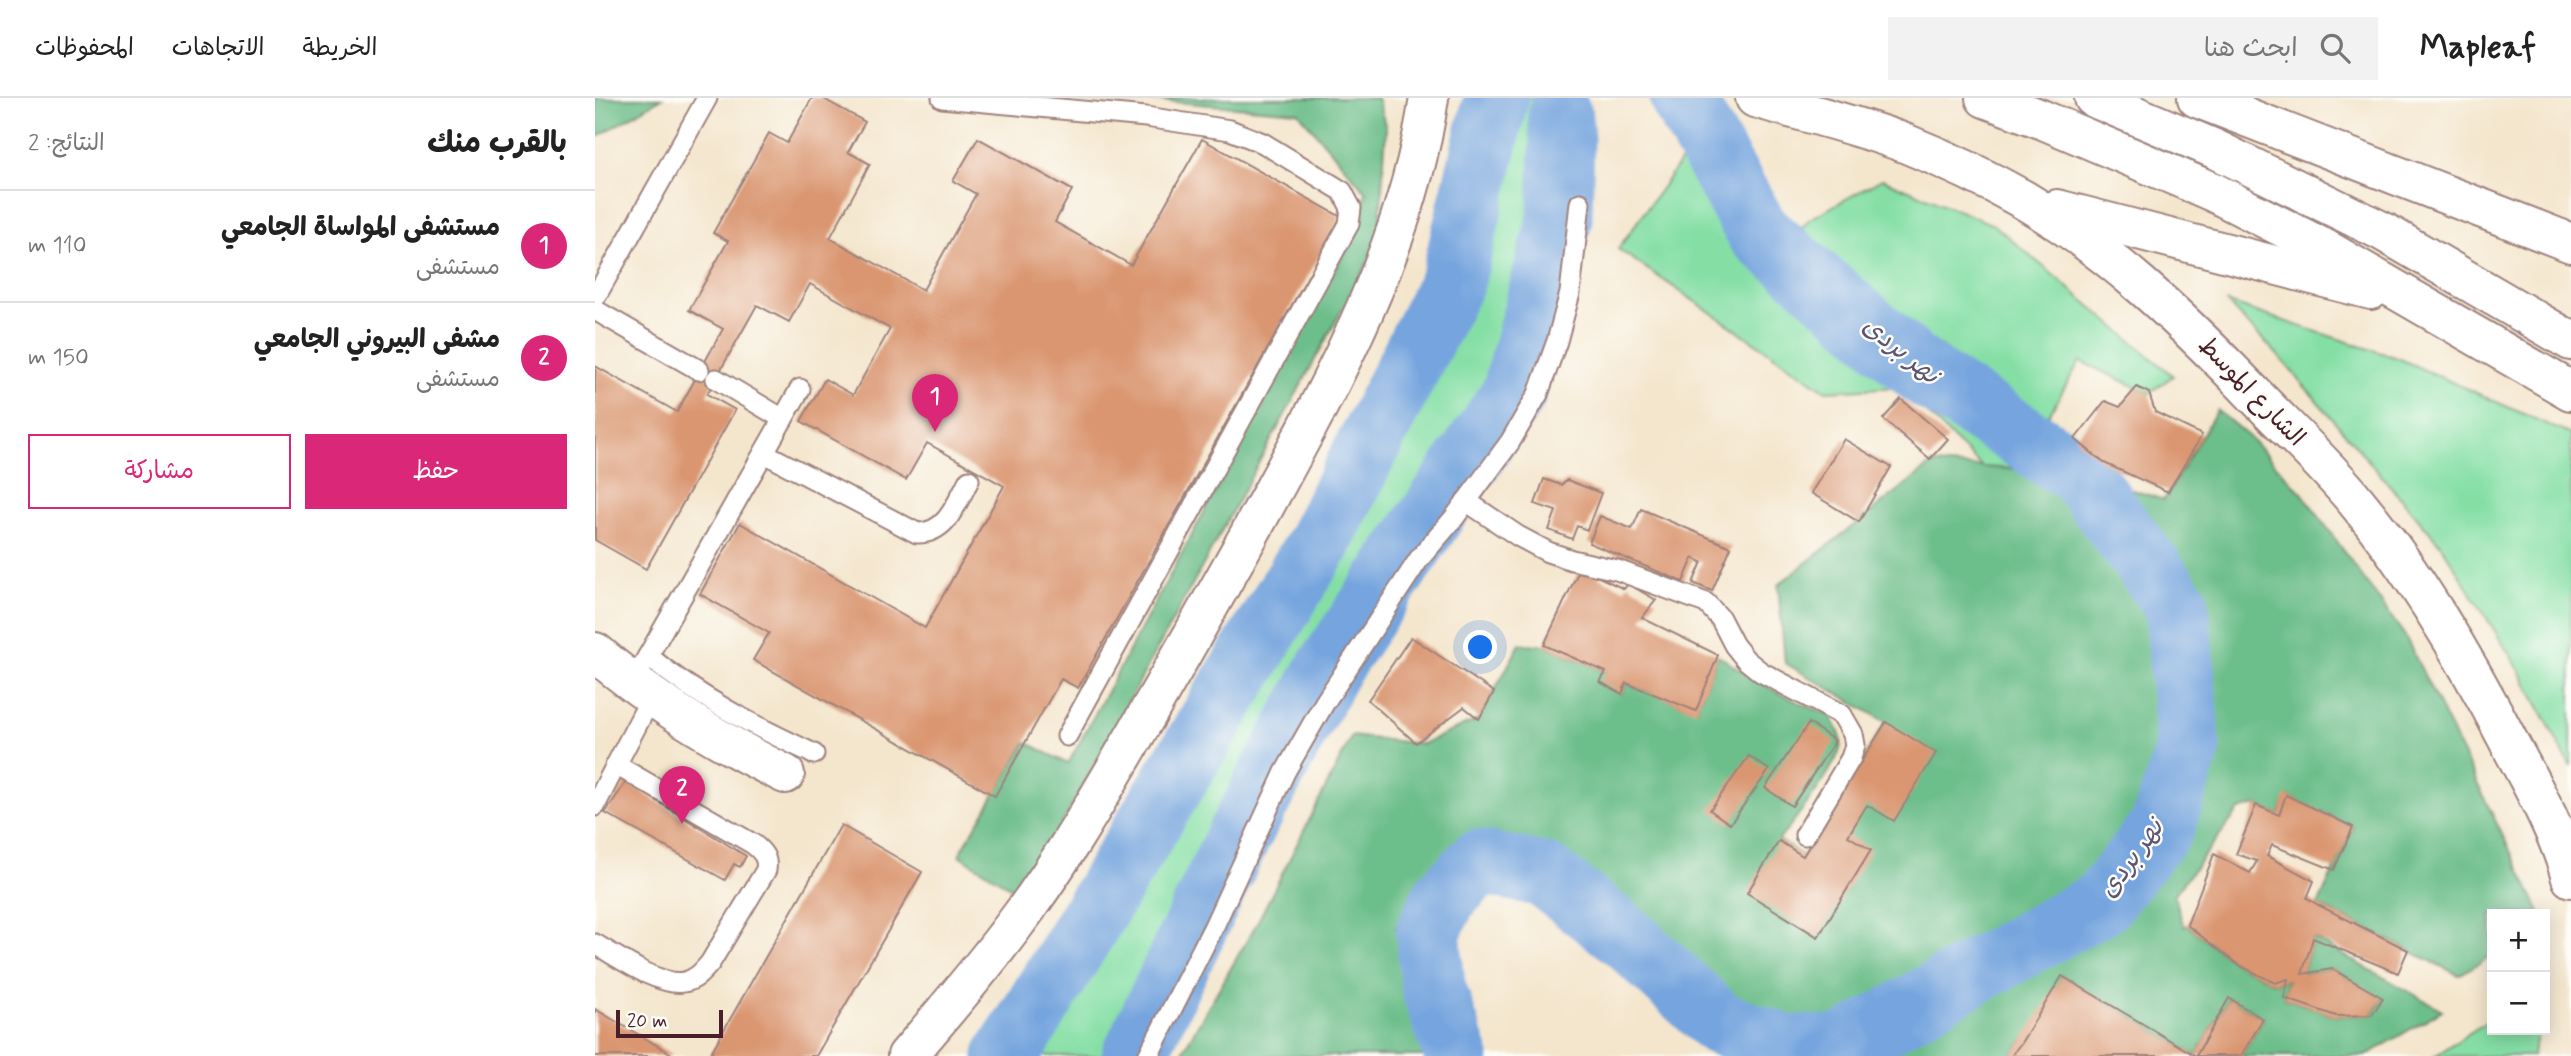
<!DOCTYPE html>
<html lang="ar">
<meta charset="utf-8">
<style>
:root{--surface:#fff;--page:#f2f2f2;--text:#222;--muted:#767676;--line:#e0e0e0;--accent:#db2777}
body{margin:0;font-family:Mynerve,"Playpen Sans Arabic",sans-serif;background:var(--page);color:var(--text);direction:rtl}
.controls{position:absolute;right:21px;bottom:21px;display:grid;overflow:hidden;border-radius:0px;box-shadow:0 4px 18px #0003}
.controls button{width:63px;height:63px;display:grid;place-items:center;padding:0;border:0;border-bottom:2px solid var(--line);background:var(--surface);color:var(--text);font:35px sans-serif}
.scale{position:absolute;left:21px;bottom:18px;width:107px;box-sizing:border-box;padding-left:7px;border:4px solid #4a1f2b;border-top:0;font-size:19px;line-height:24px;white-space:nowrap;color:#4a1f2b;-webkit-text-stroke:5px #fdfcf7;paint-order:stroke}
.you{position:absolute;left:886px;top:550px;width:24px;height:24px;margin:-18px;border:5px solid #fff;border-radius:50%;background:#1a73e8;box-shadow:0 0 0 10px #1a73e833}
.badge{display:grid;place-items:center;width:46px;height:46px;border-radius:50%;background:var(--accent);color:#fff;font-size:23px;font-weight:700}
.pin{position:absolute;translate:-50% -58px;filter:drop-shadow(0 2px 4px #0008)}
.pin::after{content:'';position:absolute;top:37px;width:24px;height:21px;background:inherit;clip-path:polygon(0 0,100% 0,50% 100%)}
.list{margin:0;padding:0;list-style:none}
h2{display:flex;justify-content:space-between;align-items:center;height:91px;margin:0;padding:0 28px;font-size:30px}
h2 small{font-size:23px;font-weight:400;color:var(--muted)}
.list li{display:grid;grid-template-columns:46px 1fr auto;gap:21px;align-items:center;box-sizing:border-box;height:112px;padding:0 28px;border-top:2px solid var(--line)}
.list b{display:block;font-size:26px;white-space:nowrap}
.list p{margin:0;font-size:23px;white-space:nowrap;color:var(--muted)}
.list em{font-size:23px;font-style:normal;color:var(--muted)}
.actions{display:flex;gap:14px;padding:21px 28px}
.actions a{flex:1;padding:16px 0;border:2px solid var(--accent);border-radius:0px;text-align:center;font-size:24px;color:var(--accent)}
.actions .main{background:var(--accent);color:#fff}
.icon{flex:none;width:38px;height:38px;fill:none;stroke:currentColor;stroke-width:2;stroke-linecap:round;stroke-linejoin:round}
.map{position:relative;flex:none;width:1976px;height:958px;overflow:hidden;direction:ltr}
header{display:flex;align-items:center;gap:42px;box-sizing:border-box;height:98px;padding:0 35px;background:var(--surface);border-bottom:2px solid var(--line)}
header strong{font-size:33px}
nav{display:flex;gap:38px;margin-inline-start:auto;font-size:24px}
.search{width:490px;height:63px;background:var(--page);display:flex;align-items:center;gap:18px;box-sizing:border-box;padding:0 24px;border-radius:0px;color:var(--muted);font-size:26px}
main{display:flex}
aside{flex:1;background:var(--surface)}
.map>svg:first-child{display:block}
</style>
<header>
<strong>Mapleaf</strong>
<div class="search"><svg class="icon" aria-label="search" viewBox="0 0 24 24"><circle cx="10" cy="10" r="6"/><path d="M15 15l6 6"/></svg>ابحث هنا</div>
<nav><a>الخريطة</a><a>الاتجاهات</a><a>المحفوظات</a></nav>
</header>
<main>
<div class="map">
<svg width="1976" height="958" viewBox="0 0 1976 958">
<rect width="100%" height="100%" fill="#fdfcf7"/>
<filter id="ink" filterUnits="userSpaceOnUse"><feTurbulence type="fractalNoise" baseFrequency=".0143" numOctaves="2"/><feDisplacementMap in="SourceGraphic" scale="14" xChannelSelector="R" yChannelSelector="G"/><feConvolveMatrix kernelMatrix="1 2 1 2 8 2 1 2 1" color-interpolation-filters="sRGB"/></filter>
<filter id="wash" filterUnits="userSpaceOnUse"><feTurbulence type="fractalNoise" baseFrequency=".00686" numOctaves="4" result="noise"/><feDisplacementMap in="SourceGraphic" scale="28" xChannelSelector="R" yChannelSelector="G"/><feGaussianBlur stdDeviation="1.57" result="paint"/><feColorMatrix in="noise" values="0 0 0 0 0 0 0 0 0 0 0 0 0 0 0 0 0 1.4 0 .05"/><feComposite in="paint" operator="in"/></filter>
<g filter="url(#wash)">
<rect width="100%" height="100%" fill="#f4e6cd"/>
<!-- green -->
<g fill="#85dfa5" stroke="#687f68" stroke-width="2">
<polygon points="923,0 945,0 962,120 912,295 739,553 649,724 533,958 431,958 734,460 870,183"/>
<polygon points="1093,53 1148,141 1327,290 1388,330 1435,372 1387,369 1305,289 1231,293 1023,151"/>
<polygon points="1287,81 1399,127 1578,278 1554,295 1485,263 1448,327 1200,137 1215,121"/>
<polygon points="1631,204 1805,261 1976,337 1976,669 1925,573 1846,447 1681,255"/>
<polygon points="1897,920 1897,932 1944,932 1937,958 1840,958"/>
</g>
<!-- forest -->
<g fill="#6cbe8a" stroke="#5b6e5a" stroke-width="2">
<polygon points="0,0 67,0 0,40"/>
<polygon points="530,0 782,0 791,30 784,144 428,797 364,757 431,644 473,666 763,129 771,94 703,14"/>
<path d="M1622 312 1653 338 1707 395 1810 538 1946 816H1897V857L1864 877 1723 807 1758 729 1692 698 1684 717 1661 707 1644 712 1579 797 1589 829 1592 827 1642 866 1680 885 1693 881 1689 900 1741 918 1777 917 1788 901 1737 871 1707 876 1718 840 1847 912 1771 958H1646L1668 921 1634 900 1601 958 1467 878 1442 924 1416 958H1237L1245 950 1243 942 1182 940 1128 914 993 791 940 763 901 753 851 766 801 829 823 918 840 958H587L589 951 662 825 757 638 827 646 884 621 925 546 949 547 1011 574 1027 596 1031 585 1101 612 1123 557C1157 582 1194 603 1234 616 1239 624 1247 636 1246 646 1243 669 1199 722 1184 742L1208 758 1291 624 1190 565 1183 487 1337 366 1484 375 1569 402Z"/>
</g>
<g fill="none" stroke-linecap="round" stroke-linejoin="round">
<!-- river -->
<g stroke="#75a4de" stroke-width="65">
<polyline points="411,958 427,934 723,446 858,181 901,0"/>
<polyline points="539,958 644,737 734,570 919,295 965,120 967,42 965,18"/>
<polyline points="862,958 838,889 833,834 850,799 884,764 949,777 1032,840 1124,925 1190,949 1245,950 1374,877 1506,805 1567,729 1593,650 1582,507 1484,375 1329,276 1163,134 1087,0"/>
</g>
</g>
<g id="blocks">
<!-- building -->
<g fill="#da9671">
<polygon points="217,0 227,0 270,24 253,54 275,66 235,140 328,192 381,96 358,83 383,40 477,92 460,124 536,167 607,41 746,119 483,590 466,581 400,698 158,562 174,535 105,496 145,425 330,530 409,388 332,345 311,382 206,323 230,281 258,297 295,231 215,186 194,224 162,207 112,296 140,312 51,471 0,442 0,268 82,314 128,231 94,212 133,143 118,135 174,35 192,45"/>
<polygon points="1542,289 1554,295 1560,314 1607,337 1573,394 1509,365 1480,341 1510,303 1525,309"/>
<polygon points="1306,301 1353,341 1335,361 1288,321"/>
<polygon points="1249,341 1296,369 1264,424 1216,395"/>
<polygon points="949,381 966,387 972,382 1006,395 992,432 982,428 977,441 954,432 961,413 940,406"/>
<polygon points="1046,411 1136,449 1117,493 1098,485 1107,464 1098,460 1088,484 994,445 1005,418 1037,431"/>
<polygon points="985,470 1029,491 1033,486 1061,502 1047,520 1123,557 1101,613 1031,585 1027,596 1005,584 1011,574 949,547"/>
<polygon points="816,539 899,594 884,621 869,609 821,645 773,602"/>
<polygon points="1291,624 1341,655 1299,723 1272,707 1253,738 1276,752 1223,839 1152,795 1184,743 1208,758"/>
<polygon points="1214,625 1240,643 1197,708 1170,690"/>
<polygon points="1154,658 1174,672 1135,726 1115,712"/>
<polygon points="31,684 151,758 145,769 139,766 130,782 10,715"/>
<polygon points="1691,697 1758,729 1739,772 1677,747 1672,758 1719,783 1712,800 1723,807 1813,852 1803,875 1718,840 1707,876 1737,871 1788,900 1777,917 1741,918 1689,900 1693,881 1680,885 1642,866 1592,827 1619,756 1655,775 1662,763 1641,756 1661,707 1684,717"/>
<polygon points="246,727 327,774 221,958 114,958"/>
<polygon points="1467,878 1548,926 1601,958 1416,958 1426,945"/>
<polygon points="1634,900 1668,921 1646,958 1601,958"/>
<polygon points="0,911 80,958 0,958"/>
</g>
</g>
</g>
<g filter="url(#ink)">
<use href="#blocks" fill-opacity="0" stroke="#9f827c" stroke-width="2"/>
<g fill="none" stroke-linecap="round" stroke-linejoin="round">
<!-- lane casing -->
<g stroke="#9f827c" stroke-width="23">
<g id="lane">
<polyline points="347,0 551,19 635,32 668,45 747,93 756,110 754,126 472,638"/>
<polyline points="0,200 112,0"/>
<polyline points="0,212 104,272"/>
<polyline points="121,281 188,321"/>
<path d="M169 355 322 435C352 436 362 404 374 382"/>
<polyline points="871,403 923,438 953,454 977,462 1022,472 1111,505 1125,520 1139,547 1151,562 1166,574 1247,617 1258,636 1260,647 1256,660 1210,737"/>
<path d="M53 558C104 600 159 628 219 656"/>
<polyline points="37,586 205,291"/>
<polyline points="21,667 56,600"/>
<path d="M0 708 21 667 158 746C168 754 173 760 171 772L115 865C108 873 101 882 89 884 65 889 22 858 0 846"/>
<polyline points="553,958 619,828 690,674 730,604 824,461 859,420 915,344 943,296 962,243 975,195 985,105"/>
</g>
</g>
<!-- street casing -->
<g stroke="#9f827c" stroke-width="42">
<g id="street">
<path d="M0 554C58 604 121 642 190 676"/>
<path d="M312 958C348 916 384 874 417 830 463 770 501 704 539 639 578 572 616 505 654 437 729 299 811 158 834 0"/>
</g>
</g>
<!-- primary casing -->
<g stroke="#9f827c" stroke-width="42">
<g id="primary">
<path d="M1160 0C1210 15 1263 27 1312 46 1352 62 1392 81 1429 102 1514 152 1582 217 1650 287 1686 325 1727 362 1760 402 1821 476 1871 561 1915 646 1938 689 1963 733 1976 780"/>
<polyline points="1390,0 1446,21 1618,94 1732,152 1976,293"/>
<polyline points="1499,0 1620,51 1789,134 1976,243"/>
<polyline points="1602,0 1976,145"/>
<polyline points="1462,111 1776,192"/>
</g>
</g>
<!-- lane -->
<use href="#lane" stroke="#fff" stroke-width="19"/>
<!-- street -->
<use href="#street" stroke="#fff" stroke-width="38"/>
<!-- primary -->
<use href="#primary" stroke="#fff" stroke-width="38"/>
</g>
</g>
<g text-anchor="middle" dominant-baseline="central" stroke-width="5" stroke-linejoin="round" paint-order="stroke">
<!-- street labels -->
<g font-size="24" fill="#4a1f2b" stroke="#fdfcf7">
<text transform="translate(1656 294) rotate(46)">الشارع الموسط</text>
</g>
<!-- water labels -->
<g font-size="26" font-style="italic" fill="#5b5473" stroke="#fdfcf7">
<text transform="translate(1305 253) rotate(39)">نهر بردى</text>
<text transform="translate(1537 761) rotate(-54)">نهر بردى</text>
</g>
</g>
</svg>
<div class="controls">
<button>+</button>
<button>−</button>
</div>
<div class="scale">20 m</div>
<div class="you"></div>
<div class="pin badge" style="left:340px;top:334px">1</div>
<div class="pin badge" style="left:87px;top:726px">2</div>
</div>
<aside>
<h2>بالقرب منك<small>النتائج: 2</small></h2>
<ul class="list">
<li><span class="badge">1</span><div><b>مستشفى المواساة الجامعي</b><p>مستشفى</p></div><em>110 m</em></li>
<li><span class="badge">2</span><div><b>مشفى البيروني الجامعي</b><p>مستشفى</p></div><em>150 m</em></li>
</ul>
<div class="actions"><a class="main">حفظ</a><a>مشاركة</a></div>
</aside>
</main>
